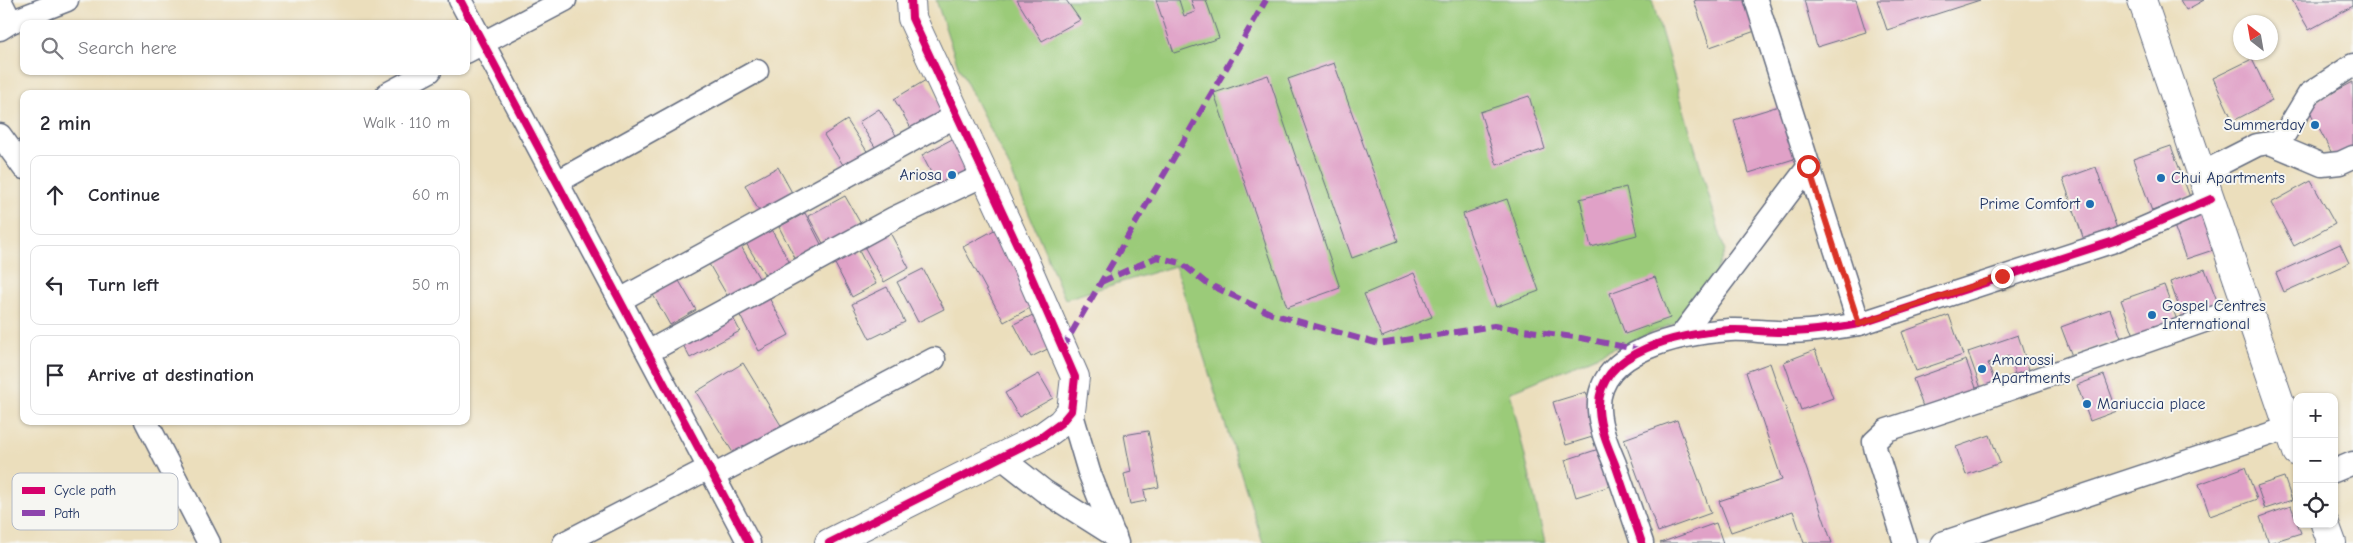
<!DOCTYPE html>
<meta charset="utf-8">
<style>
:root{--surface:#fff;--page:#f2f2f3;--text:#2b2b33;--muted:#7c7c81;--line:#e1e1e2}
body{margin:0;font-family:"Comic Neue",sans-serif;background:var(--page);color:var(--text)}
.controls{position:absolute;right:15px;bottom:15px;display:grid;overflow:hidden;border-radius:10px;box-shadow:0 1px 4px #0004}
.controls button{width:45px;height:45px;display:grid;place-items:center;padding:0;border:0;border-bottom:1px solid var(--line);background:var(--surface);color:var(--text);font:25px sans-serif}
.compass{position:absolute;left:2233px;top:15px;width:45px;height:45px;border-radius:50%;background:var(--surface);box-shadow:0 1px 4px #0004;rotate:329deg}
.stop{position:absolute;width:15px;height:15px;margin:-11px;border:4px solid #d93025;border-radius:50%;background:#fff}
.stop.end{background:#d93025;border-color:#fff;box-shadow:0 1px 5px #0008}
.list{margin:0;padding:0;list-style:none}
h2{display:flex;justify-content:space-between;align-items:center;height:65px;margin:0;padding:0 20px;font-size:21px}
h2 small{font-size:16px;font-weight:400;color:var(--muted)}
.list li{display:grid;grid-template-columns:32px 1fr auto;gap:15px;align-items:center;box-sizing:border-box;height:80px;margin:0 10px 10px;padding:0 10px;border:1px solid var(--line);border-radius:10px}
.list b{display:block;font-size:19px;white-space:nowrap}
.list em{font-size:16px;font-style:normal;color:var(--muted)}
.icon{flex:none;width:28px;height:28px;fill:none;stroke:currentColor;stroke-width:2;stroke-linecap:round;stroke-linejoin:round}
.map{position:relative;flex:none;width:2353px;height:543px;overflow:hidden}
.search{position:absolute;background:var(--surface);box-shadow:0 1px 4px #0004;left:20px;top:20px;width:450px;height:55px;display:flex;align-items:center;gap:12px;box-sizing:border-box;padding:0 18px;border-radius:10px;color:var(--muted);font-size:19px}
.panel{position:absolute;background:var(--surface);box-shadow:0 1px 4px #0004;left:20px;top:90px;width:450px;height:335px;border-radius:10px}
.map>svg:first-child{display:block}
</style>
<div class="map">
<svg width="2353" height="543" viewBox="0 0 2353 543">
<rect width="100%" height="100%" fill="#f6f6f2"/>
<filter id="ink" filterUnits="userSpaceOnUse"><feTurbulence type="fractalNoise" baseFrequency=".02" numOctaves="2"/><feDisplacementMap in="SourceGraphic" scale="10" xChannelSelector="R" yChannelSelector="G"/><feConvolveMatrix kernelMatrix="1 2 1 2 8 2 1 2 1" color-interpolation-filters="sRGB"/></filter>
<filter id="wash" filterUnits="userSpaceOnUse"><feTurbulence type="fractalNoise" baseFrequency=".0096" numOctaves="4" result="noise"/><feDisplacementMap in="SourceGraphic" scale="20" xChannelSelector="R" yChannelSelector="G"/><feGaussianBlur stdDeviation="1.12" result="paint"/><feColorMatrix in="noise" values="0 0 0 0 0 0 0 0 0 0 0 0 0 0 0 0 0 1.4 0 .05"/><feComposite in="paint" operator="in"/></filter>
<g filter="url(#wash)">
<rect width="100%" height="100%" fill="#ebdebc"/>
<!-- green -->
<polygon fill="#9bcb79" stroke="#5b7d6c" points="936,0 1652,0 1725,251 1699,313 1510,392 1545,543 1263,543 1175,266 1065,299 1008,164 958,66"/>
<g id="blocks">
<!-- building -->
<g fill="#e0a1c7">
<polygon points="1017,0 1066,0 1080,20 1042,41"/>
<polygon points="1156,0 1179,0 1184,16 1195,12 1191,0 1206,0 1219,38 1174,53"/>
<polygon points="1697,0 1747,0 1758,30 1710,47 1694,1"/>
<polygon points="1804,0 1856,0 1866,32 1817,47"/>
<polygon points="1877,0 1980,0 1887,30"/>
<polygon points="2180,0 2204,0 2186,10"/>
<polygon points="2292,0 2353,0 2353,6 2309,30"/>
<polygon points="2252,59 2272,101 2233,121 2213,78"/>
<polygon points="1334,63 1398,241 1352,258 1288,79"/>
<polygon points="1268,75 1340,288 1287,307 1214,93"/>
<polygon points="926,80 947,117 915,135 894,99"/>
<polygon points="2353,82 2353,154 2337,163 2307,106"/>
<polygon points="1529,96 1545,149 1497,165 1480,112"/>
<polygon points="1782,105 1797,158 1749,173 1734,120"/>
<polygon points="879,109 899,140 879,153 859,122"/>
<polygon points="847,120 870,156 847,171 824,135"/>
<polygon points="958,136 978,173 941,192 922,155"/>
<polygon points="2171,146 2190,197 2152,211 2133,159"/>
<polygon points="778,167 796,200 763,219 745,185"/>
<polygon points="2096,167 2117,229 2084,240 2063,179"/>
<polygon points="2311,181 2335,224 2294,246 2271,203"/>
<polygon points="1626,187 1637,235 1591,247 1580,199"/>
<polygon points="845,196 862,226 825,247 808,216"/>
<polygon points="1507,199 1539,291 1496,307 1463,214"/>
<polygon points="805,213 823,248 797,262 779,227"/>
<polygon points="2200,213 2213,250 2186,259 2173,223"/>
<polygon points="887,227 909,268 884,282 861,241"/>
<polygon points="998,228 1039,303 1004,322 963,247"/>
<polygon points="771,229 790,263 766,277 746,243"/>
<polygon points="2340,244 2349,263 2284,292 2276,273"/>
<polygon points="856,245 876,284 852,297 832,258"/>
<polygon points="741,246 760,280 728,297 709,264"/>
<polygon points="923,269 944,309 918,322 897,282"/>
<polygon points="2205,269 2221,311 2185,324 2170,282"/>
<polygon points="1414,273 1432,317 1382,337 1364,294"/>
<polygon points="1655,277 1670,318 1625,334 1610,293"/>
<polygon points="678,279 696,310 670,325 652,293"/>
<polygon points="2164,285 2178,323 2135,338 2121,300"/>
<polygon points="887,287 905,322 870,339 852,304"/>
<polygon points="767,294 789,335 759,351 737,310"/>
<polygon points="2110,309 2121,338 2072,356 2061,327"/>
<polygon points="730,312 740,331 690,358 680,339"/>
<polygon points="1039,312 1056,345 1031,357 1014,324"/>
<polygon points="1949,315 1963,355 1916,371 1902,332"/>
<polygon points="2018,335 2031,376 2017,381 2009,356 1988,363 1997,389 1983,394 1968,352"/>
<polygon points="1815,350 1833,398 1801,410 1784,362"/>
<polygon points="1966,360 1979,396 1926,415 1913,379"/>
<polygon points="743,363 782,427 735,456 696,392"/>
<polygon points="1770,363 1832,543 1804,543 1793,511 1731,532 1719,501 1782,480 1746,372"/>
<polygon points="1039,374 1053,398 1019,417 1005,393"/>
<polygon points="2104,375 2117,411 2090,421 2077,385"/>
<polygon points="1586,392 1599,435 1566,445 1553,402"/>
<polygon points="1677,420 1711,513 1658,532 1624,439"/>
<polygon points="1148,431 1159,487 1144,490 1146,501 1130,504 1124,474 1131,472 1124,435"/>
<polygon points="1990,435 2000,463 1966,475 1956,447"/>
<polygon points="1605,447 1617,484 1576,497 1565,460"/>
<polygon points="2245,467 2257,499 2210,516 2199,484"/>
<polygon points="2284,477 2292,500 2265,509 2257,486"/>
<polygon points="2291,506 2301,533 2269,543 2260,517"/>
<polygon points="1716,523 1723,543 1660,543"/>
</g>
</g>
</g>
<g filter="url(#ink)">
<use href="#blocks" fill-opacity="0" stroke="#646c7f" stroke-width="1"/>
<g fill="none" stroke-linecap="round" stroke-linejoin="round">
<!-- minor casing -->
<g stroke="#646c7f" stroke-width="25">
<g id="minor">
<polyline points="0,0 11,22"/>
<polyline points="460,0 749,543"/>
<polyline points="1756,0 1859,324"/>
<polyline points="0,29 11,22 67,0"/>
<polyline points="466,52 565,0"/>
<polyline points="387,94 430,71"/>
<polyline points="0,135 24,168"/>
<polyline points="2278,145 2309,94 2353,65"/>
<polyline points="2202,173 2257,145 2270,143 2322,165 2340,163 2353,157"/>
<polyline points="557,182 757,71"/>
<polyline points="620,300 958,115"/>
<polyline points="1680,337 1809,166"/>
<polyline points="648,352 894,218 984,175"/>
<polyline points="1071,411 1089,472 1117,543"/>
<polyline points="146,421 209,543"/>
<polyline points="1002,458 1044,491 1115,536"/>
<polyline points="2334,471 2353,463"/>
<polyline points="713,476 934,359"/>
<polyline points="564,543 709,468"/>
<path d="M1642 543C1633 517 1624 491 1615 464 1608 447 1600 429 1599 410 1595 349 1685 333 1730 330 1749 329 1768 333 1787 332 1811 332 1835 328 1859 324L2114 241 2211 199"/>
<polyline points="1905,543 1876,451 1874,442 1887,430 1981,399 2247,306"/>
<polyline points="1942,543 2288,428"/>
</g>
</g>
<!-- tertiary casing -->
<g stroke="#646c7f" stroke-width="30">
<g id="tertiary">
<polyline points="2142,0 2297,452"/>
<polyline points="2325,524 2332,543"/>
<polyline points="829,543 1043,436 1061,423 1071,411 1075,377 1025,262 912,18 911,0"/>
</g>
</g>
<!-- minor -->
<use href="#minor" stroke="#fff" stroke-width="22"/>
<!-- tertiary -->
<use href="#tertiary" stroke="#fff" stroke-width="28"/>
<!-- quiet -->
<g stroke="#8e44ad" stroke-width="6" stroke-dasharray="12 6" stroke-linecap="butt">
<polyline points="1101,282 1157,257 1181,263 1206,283 1272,314 1379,344 1494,326 1581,338 1640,350"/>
<polyline points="1062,349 1266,0"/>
</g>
<!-- cycleway casing -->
<g stroke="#f6f6f2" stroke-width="11">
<g id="cycleway">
<polyline points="460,0 749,543"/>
<polyline points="829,543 1043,436 1061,423 1071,411 1075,377 1025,262 912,18 911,0"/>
<path d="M1642 543C1633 517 1624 491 1615 464 1608 447 1600 429 1599 410 1595 349 1685 333 1730 330 1749 329 1768 333 1787 332 1811 332 1835 328 1859 324L2114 241 2211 199"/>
</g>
</g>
<!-- cycleway -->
<use href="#cycleway" stroke="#d6006c" stroke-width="8"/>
</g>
</g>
<g fill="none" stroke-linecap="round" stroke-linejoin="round" filter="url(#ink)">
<!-- route -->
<polyline stroke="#d93025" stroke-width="6" points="1808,166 1859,324 2002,276"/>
</g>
<!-- markers -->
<g fill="#1f6fb2" stroke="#f6f6f2" stroke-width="2">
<circle cx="2315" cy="125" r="5"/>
<circle cx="952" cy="175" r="5"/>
<circle cx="2161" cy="178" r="5"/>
<circle cx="2090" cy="204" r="5"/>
<circle cx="2152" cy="315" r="5"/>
<circle cx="1982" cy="369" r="5"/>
<circle cx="2087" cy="404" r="5"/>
</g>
<g text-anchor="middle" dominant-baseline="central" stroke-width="4" stroke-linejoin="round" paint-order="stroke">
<!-- poi labels -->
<g font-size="16" fill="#1b2f5e" stroke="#f6f6f2" text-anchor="start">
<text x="2305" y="125" text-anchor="end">Summerday</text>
<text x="942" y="175" text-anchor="end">Ariosa</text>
<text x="2171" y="178">Chui Apartments</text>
<text x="2080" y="204" text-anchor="end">Prime Comfort</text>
<text x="2162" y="306">Gospel Centres<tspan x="2162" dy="18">International</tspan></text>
<text x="1992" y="360">Amarossi<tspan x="1992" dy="18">Apartments</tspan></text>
<text x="2097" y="404">Mariuccia place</text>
</g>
</g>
<!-- legend -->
<rect x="12" y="473" width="166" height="57" rx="8" fill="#f6f6f2" stroke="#b4bac6" stroke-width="1"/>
<rect x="22" y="487" width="23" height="7" fill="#d6006c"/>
<rect x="22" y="510" width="23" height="6" fill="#8e44ad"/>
<g font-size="14" fill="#1b2f5e">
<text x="54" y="495">Cycle path</text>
<text x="54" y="518">Path</text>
</g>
</svg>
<div class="controls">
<button>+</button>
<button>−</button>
<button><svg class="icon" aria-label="locate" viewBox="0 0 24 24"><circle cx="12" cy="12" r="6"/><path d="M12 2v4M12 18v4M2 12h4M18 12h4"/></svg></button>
</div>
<svg class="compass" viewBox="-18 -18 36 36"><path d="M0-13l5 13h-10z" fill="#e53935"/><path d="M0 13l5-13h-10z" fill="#7c7c81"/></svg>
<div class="stop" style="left:1808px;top:166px"></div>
<div class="stop end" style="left:2002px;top:276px"></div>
<div class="search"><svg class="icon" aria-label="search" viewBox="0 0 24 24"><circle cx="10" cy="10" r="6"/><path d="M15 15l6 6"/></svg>Search here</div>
<section class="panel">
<h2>2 min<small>Walk · 110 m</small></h2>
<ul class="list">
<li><svg class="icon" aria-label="ahead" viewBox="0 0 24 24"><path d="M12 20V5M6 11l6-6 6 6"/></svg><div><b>Continue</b></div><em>60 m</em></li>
<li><svg class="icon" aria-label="left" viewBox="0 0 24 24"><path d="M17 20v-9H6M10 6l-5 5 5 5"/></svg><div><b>Turn left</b></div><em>50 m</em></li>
<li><svg class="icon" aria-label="arrive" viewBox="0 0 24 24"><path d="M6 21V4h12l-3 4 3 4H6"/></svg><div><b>Arrive at destination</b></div></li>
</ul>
</section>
</div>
